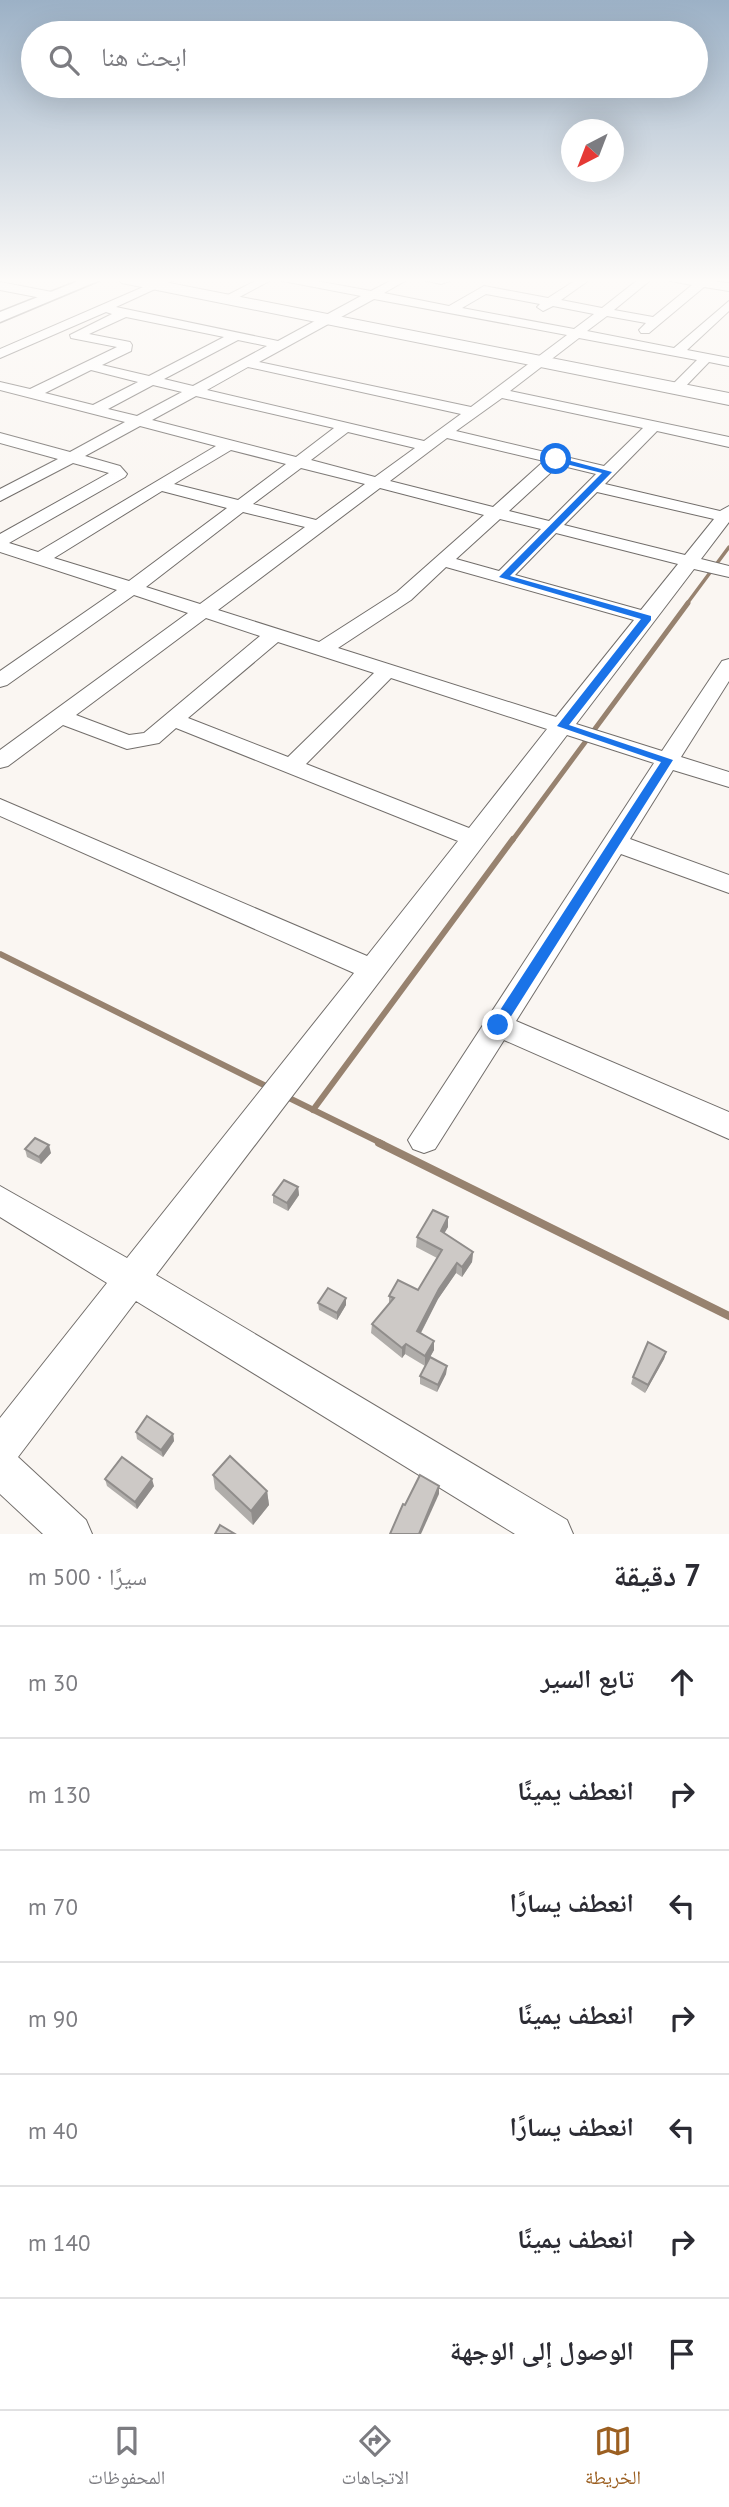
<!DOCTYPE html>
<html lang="ar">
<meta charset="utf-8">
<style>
:root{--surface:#fff;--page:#f2f2f3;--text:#2b2b33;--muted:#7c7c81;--line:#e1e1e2;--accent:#9b5f21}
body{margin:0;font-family:"PT Sans","Noto Naskh Arabic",sans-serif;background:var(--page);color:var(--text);direction:rtl}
.compass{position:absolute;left:561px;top:119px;width:63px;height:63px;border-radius:50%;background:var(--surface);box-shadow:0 7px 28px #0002;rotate:222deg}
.stop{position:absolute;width:21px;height:21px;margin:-16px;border:5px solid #1a73e8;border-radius:50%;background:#fff}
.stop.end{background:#1a73e8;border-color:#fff;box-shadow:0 2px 7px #0008}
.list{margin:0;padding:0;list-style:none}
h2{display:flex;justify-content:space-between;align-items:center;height:91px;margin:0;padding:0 28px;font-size:30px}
h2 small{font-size:23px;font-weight:400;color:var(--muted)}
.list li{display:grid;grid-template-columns:46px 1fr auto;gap:21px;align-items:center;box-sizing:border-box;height:112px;padding:0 28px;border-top:2px solid var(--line)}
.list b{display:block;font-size:26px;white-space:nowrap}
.list em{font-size:23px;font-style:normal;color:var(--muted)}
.icon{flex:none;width:38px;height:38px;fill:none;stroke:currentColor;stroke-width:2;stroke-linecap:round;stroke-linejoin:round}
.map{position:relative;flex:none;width:729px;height:1534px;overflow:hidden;direction:ltr}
.search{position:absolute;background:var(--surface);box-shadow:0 7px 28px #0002;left:21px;right:21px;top:21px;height:77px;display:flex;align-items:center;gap:18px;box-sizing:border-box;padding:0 24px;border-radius:38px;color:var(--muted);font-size:26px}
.sheet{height:875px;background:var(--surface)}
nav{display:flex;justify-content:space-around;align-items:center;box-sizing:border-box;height:98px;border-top:2px solid var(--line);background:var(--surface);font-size:19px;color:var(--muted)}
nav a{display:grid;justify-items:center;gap:4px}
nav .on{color:var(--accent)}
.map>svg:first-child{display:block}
</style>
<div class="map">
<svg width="729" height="1534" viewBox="0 0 729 1534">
<rect width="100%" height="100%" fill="#faf6f2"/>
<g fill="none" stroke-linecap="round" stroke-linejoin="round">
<!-- stream-far3 -->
<polyline stroke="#97826f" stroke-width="3.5" points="686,605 729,547"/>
<!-- stream-far2 -->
<polyline stroke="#97826f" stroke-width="5" points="512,841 688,603"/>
<!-- stream-far1 -->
<g stroke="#97826f" stroke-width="6">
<polyline points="0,954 270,1088"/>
<polyline points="285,1096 383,1144"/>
<polyline points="313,1110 513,839"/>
</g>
<!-- stream -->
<polyline stroke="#97826f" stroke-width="8" points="379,1143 729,1316"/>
<!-- minor casing -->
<g stroke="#726e6b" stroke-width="2">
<g id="minor">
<path d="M164 278H179L116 307 278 341 361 296 283 281 277 278H300L371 291 396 278H410L384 293 449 306 484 286 548 298 579 278H592L561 300 602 308 640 278H653L614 310 653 317 692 285 666 280 664 278H713L711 281 729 283V291L704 287 649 333H641L639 330 646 323 607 316 587 331 674 348 729 301V311L687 350 729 358V366L709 362 681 391 676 392 669 388 697 360 579 338 510 391 729 437V447L657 431 605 484 720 511 729 506V522L701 559 729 566V577L694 569 576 724 662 751 722 661 729 659V681L681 757 729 772V787L673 770 630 839 729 875V893L621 854 516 1021 729 1112V1139L504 1040 435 1149 424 1153 413 1149 408 1140 654 763 567 735 156 1275 567 1520 573 1534H515L136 1301 18 1457 86 1520 92 1534H43L0 1494V1418L107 1283 0 1217V1186L127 1258 354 973 0 816V799L367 956 458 841 176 728 159 743 127 749 63 725 8 766 0 768V750L188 613 134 595 7 685 0 687V671L117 590 0 552V534L109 473 73 463 0 501V489L58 459 0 443V433L70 452 125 422 0 390V382L30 389 117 347 71 338 70 335 112 314 106 312 0 358V349ZM486 294 540 304 537 307 543 311 553 306 594 314 574 329 462 308ZM374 299 567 335 471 407 259 362ZM126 317 224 337 149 376 102 365 131 351 132 345 130 342 89 334ZM238 340 267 346 193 386 164 379ZM248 367 461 414 424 441 207 390ZM91 370 138 382 93 405 45 393ZM153 385 182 392 137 416 108 409ZM196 396 334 428 296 457 152 420ZM502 398 643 428 604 466 456 431ZM140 426 216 446 38 552 9 543 125 477 127 474 120 466 85 456ZM348 432 415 448 375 477 311 460ZM447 438 544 461 493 507 390 481ZM231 450 286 464 238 500 174 484ZM559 465 596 474 549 521 509 511ZM301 468 365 484 316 520 253 504ZM380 488 484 515 397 592 319 642 218 610ZM162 491 227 508 129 581 54 558ZM597 492 714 519 685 555 564 525ZM243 512 305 527 200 604 146 587ZM500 519 541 529 499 571 456 559ZM556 533 678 564 641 610 515 575ZM446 567 634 620 556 717 338 648 411 600ZM206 618 260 636 144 733 129 735 76 715ZM278 642 374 673 288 757 188 718ZM391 678 547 729 469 828 306 764Z"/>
<polygon points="261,278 275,278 230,302 220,299"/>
<polygon points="414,278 458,278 441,284"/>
<polygon points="0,282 52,292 58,296 52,300 0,290"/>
</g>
</g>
<!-- tertiary casing -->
<g stroke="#726e6b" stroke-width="3">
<polygon id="tertiary" points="86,278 105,278 0,322 0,312"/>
</g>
<!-- secondary casing -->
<g stroke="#726e6b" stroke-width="2">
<polygon id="secondary" points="114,278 144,278 729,393 729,405 122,283"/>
</g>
<!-- minor -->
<use href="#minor" fill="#fff" fill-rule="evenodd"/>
<!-- tertiary -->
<use href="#tertiary" fill="#fff" fill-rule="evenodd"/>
<!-- secondary -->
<use href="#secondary" fill="#fff" fill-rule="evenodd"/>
</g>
<!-- wall -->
<g fill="#b0adaa">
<polygon points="25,1149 51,1153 41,1164 27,1157"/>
<polygon points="298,1187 299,1195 288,1211 273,1203 273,1195"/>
<polygon points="448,1227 444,1233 473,1252 472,1262 462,1277 456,1273 438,1299 421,1333 434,1341 434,1350 425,1366 405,1354 402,1358 371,1333 372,1324 389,1304 389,1296 418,1290 437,1258 416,1247 417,1237"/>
<polygon points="346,1298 346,1305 337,1320 319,1310 318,1303"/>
<polygon points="666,1352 664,1359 645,1393 631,1384 633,1377"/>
<polygon points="447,1366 446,1374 437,1392 420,1384 420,1376"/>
<polygon points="136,1432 173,1434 174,1441 163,1457 137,1439"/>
<polygon points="213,1475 267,1491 269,1505 253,1525 215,1489"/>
<polygon points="105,1479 154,1486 137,1509 107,1486"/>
</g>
<!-- shaded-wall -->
<g fill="#908d8b">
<polygon points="49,1145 51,1153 41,1164 39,1157"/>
<polygon points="298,1187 299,1195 288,1211 287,1203"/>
<polygon points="448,1217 448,1227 440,1241 441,1231"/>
<polygon points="473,1252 472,1262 462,1277 462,1267"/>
<polygon points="457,1263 456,1273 438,1299 417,1340 417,1331 439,1289"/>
<polygon points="346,1298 346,1305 337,1320 337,1313"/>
<polygon points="434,1341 434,1350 425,1366 425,1356"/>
<polygon points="406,1344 405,1354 402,1358 402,1348"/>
<polygon points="666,1352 664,1359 645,1393 648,1385"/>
<polygon points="447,1366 446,1374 437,1392 438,1385"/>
<polygon points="173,1434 174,1441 163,1457 161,1450"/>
<polygon points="152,1479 154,1486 137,1509 135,1502"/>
<polygon points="439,1486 439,1494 421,1534 419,1534"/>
<polygon points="267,1491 269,1505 253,1525 251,1511"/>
</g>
<!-- building -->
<g fill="#cdc9c6" stroke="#908d8b" stroke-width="2">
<polygon points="35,1138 49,1145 39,1157 25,1149"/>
<polygon points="284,1180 298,1187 287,1203 273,1195"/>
<polygon points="433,1210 448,1217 441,1231 473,1252 462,1267 457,1263 439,1289 417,1331 434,1341 425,1356 406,1344 402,1348 372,1324 394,1298 389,1296 398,1280 418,1290 442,1250 417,1237"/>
<polygon points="328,1288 346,1298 337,1313 318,1303"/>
<polygon points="648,1342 666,1352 648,1385 633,1377"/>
<polygon points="430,1357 447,1366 438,1385 420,1376"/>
<polygon points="147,1416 173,1434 161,1450 136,1432"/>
<polygon points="230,1456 267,1491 251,1511 213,1475"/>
<polygon points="122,1457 152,1479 135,1502 105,1479"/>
<polygon points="420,1475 439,1486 419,1534 390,1534 403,1504 405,1505"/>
<polygon points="220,1525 235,1534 215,1534"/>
</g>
<!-- sky -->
<linearGradient id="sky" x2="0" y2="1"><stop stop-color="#9cb1c6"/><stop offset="0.57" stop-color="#fdfbf9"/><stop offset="1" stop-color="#fdfbf9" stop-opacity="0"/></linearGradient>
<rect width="729" height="492" fill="url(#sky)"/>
<!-- route -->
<polygon fill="#1a73e8" points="556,457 612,472 510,576 651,616 651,620 569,725 673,760 503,1029 493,1029 491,1025 493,1021 661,762 557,726 641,619 499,577 602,473 554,461"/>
</svg>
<svg class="compass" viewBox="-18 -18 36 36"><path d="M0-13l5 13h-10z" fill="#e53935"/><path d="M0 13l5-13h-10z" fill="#7c7c81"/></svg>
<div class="stop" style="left:556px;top:459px"></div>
<div class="stop end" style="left:498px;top:1025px"></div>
<div class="search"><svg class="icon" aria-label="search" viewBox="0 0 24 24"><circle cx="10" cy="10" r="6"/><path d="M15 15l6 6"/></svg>ابحث هنا</div>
</div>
<section class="sheet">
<h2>7 دقيقة<small>سيرًا · 500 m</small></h2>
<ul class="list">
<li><svg class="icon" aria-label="ahead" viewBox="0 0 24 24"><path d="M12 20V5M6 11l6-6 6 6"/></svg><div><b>تابع السير</b></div><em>30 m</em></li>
<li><svg class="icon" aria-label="right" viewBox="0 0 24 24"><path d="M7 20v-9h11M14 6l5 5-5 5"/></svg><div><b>انعطف يمينًا</b></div><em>130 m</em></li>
<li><svg class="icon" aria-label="left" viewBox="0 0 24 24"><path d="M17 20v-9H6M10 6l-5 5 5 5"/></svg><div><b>انعطف يسارًا</b></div><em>70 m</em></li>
<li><svg class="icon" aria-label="right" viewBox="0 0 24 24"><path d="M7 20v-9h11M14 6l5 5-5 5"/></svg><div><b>انعطف يمينًا</b></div><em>90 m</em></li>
<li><svg class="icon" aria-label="left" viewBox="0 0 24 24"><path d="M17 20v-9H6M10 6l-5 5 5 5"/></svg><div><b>انعطف يسارًا</b></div><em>40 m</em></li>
<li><svg class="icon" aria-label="right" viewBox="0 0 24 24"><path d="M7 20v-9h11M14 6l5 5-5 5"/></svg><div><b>انعطف يمينًا</b></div><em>140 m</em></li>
<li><svg class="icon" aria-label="arrive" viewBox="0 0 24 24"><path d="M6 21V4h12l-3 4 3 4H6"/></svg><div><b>الوصول إلى الوجهة</b></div></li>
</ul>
</section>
<nav>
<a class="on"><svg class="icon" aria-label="map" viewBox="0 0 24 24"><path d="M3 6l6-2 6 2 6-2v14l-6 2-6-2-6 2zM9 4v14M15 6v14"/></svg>الخريطة</a>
<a><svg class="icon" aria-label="directions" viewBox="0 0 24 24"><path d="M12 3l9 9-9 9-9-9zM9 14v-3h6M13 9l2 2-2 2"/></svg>الاتجاهات</a>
<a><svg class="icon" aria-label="saved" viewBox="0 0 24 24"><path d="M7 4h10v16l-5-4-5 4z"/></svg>المحفوظات</a>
</nav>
